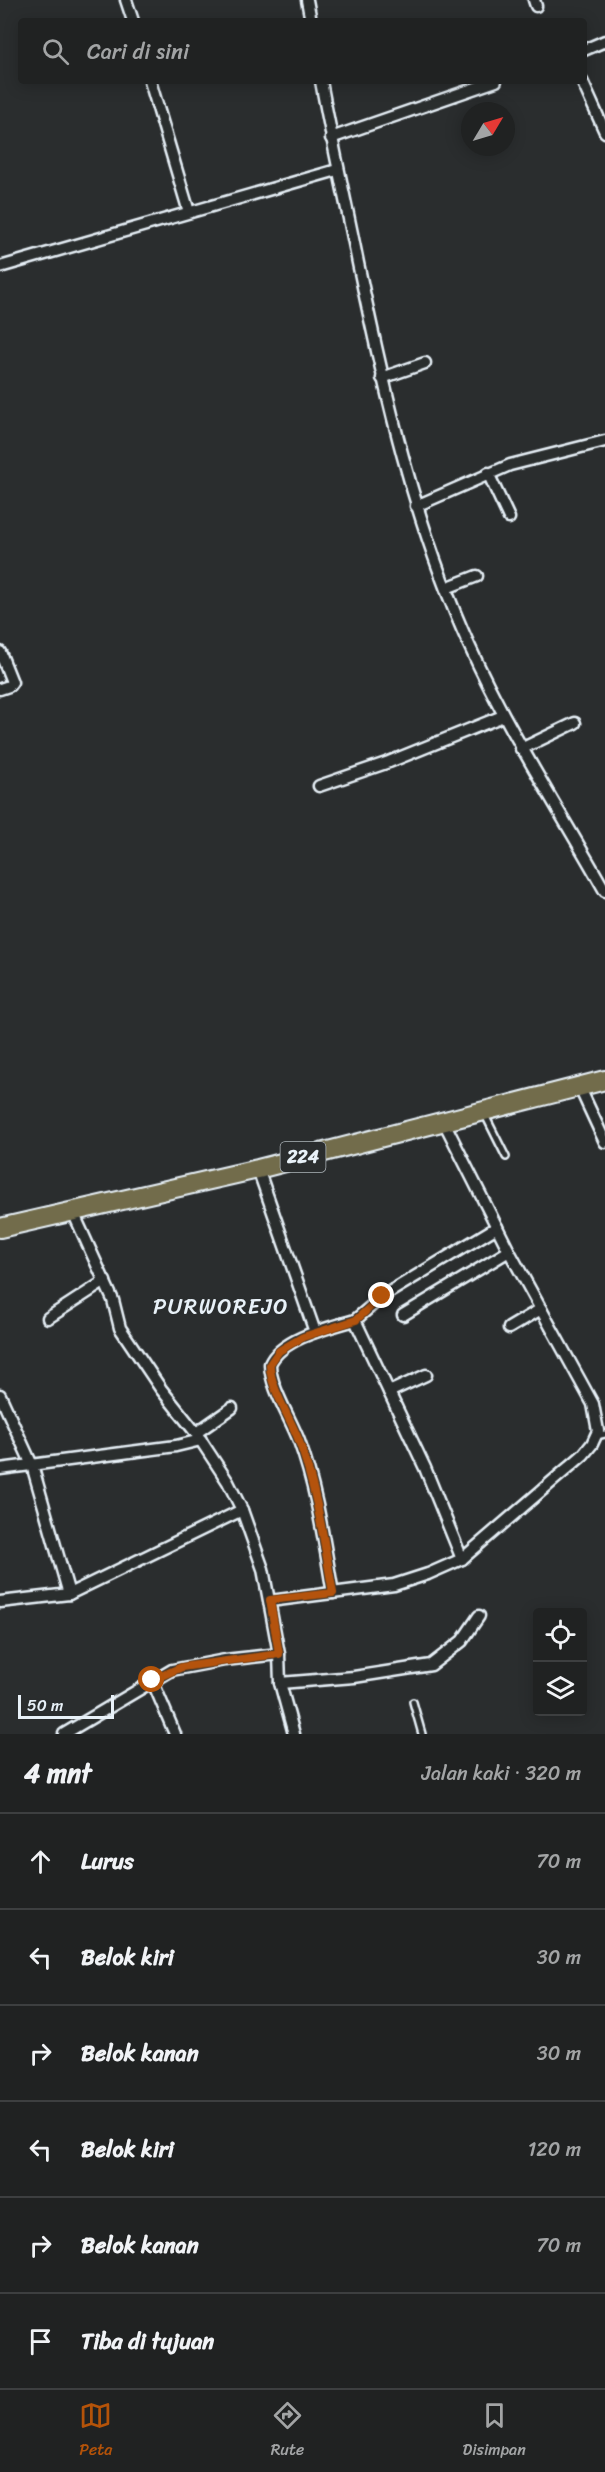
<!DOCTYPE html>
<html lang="id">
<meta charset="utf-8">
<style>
:root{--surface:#202222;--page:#282a2a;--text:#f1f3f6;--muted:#a2a4a5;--line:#3d3f40;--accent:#b45309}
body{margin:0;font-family:Sriracha,sans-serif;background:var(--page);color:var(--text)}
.controls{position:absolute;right:18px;bottom:18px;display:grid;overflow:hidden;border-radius:6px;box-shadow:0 3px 15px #0003}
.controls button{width:54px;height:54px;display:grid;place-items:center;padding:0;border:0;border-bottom:2px solid var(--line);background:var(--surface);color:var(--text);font:30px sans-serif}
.compass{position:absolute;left:461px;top:102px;width:54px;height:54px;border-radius:50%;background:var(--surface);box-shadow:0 3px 15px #0003;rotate:52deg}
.scale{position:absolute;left:18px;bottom:15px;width:96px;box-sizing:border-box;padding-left:6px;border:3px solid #e8f1f8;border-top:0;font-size:16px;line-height:21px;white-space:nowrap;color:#e8f1f8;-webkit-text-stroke:4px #2a2d2e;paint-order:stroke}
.stop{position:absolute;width:18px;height:18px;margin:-14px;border:4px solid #b45309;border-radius:50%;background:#fff}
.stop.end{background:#b45309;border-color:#fff;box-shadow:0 2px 6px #0008}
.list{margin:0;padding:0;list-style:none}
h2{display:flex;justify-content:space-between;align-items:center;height:78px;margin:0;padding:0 24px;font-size:26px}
h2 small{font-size:20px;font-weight:400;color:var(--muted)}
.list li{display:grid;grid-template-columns:39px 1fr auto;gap:18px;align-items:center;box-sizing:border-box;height:96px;padding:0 24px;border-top:2px solid var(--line)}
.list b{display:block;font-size:22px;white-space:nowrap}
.list em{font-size:20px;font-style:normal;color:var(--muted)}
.icon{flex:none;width:33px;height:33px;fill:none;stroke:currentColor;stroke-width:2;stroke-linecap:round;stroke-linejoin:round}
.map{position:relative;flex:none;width:605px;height:1734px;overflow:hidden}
.search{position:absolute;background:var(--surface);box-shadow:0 3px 15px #0003;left:18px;right:18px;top:18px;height:66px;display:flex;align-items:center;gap:15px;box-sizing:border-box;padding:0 21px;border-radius:6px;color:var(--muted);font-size:22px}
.sheet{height:654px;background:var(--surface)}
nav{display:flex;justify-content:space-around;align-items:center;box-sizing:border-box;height:84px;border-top:2px solid var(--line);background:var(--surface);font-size:16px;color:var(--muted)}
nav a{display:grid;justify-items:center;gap:3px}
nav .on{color:var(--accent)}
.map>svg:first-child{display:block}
</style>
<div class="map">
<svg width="605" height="1734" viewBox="0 0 605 1734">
<rect width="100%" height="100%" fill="#2a2d2e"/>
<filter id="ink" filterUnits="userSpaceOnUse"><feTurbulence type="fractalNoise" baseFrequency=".0167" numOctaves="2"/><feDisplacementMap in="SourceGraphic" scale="12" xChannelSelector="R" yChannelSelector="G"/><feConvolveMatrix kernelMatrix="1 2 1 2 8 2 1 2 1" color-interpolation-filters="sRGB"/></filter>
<g filter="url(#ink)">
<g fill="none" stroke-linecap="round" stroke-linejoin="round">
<!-- service casing -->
<g stroke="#e8f1f8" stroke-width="10">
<g id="service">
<polyline points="484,1113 506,1157"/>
<polyline points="596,1436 605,1434"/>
<polyline points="413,1702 422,1734"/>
</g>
</g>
<!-- minor casing -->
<g stroke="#e8f1f8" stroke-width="15">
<g id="minor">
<polyline points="126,0 133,21"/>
<polyline points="307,0 311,21"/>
<polyline points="534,0 536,6"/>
<polyline points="584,50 605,41"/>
<polyline points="150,81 189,212"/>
<path d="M321 81C332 142 346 202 358 263 385 393 414 523 469 645 508 731 559 809 605 891"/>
<polyline points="582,81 605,132"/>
<polyline points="331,138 496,81"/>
<polyline points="0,267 337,170"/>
<polyline points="382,378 425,363"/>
<polyline points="488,473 509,518"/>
<polyline points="416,506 510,465 605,441"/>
<polyline points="446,588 477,576"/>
<polyline points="0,652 12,682 9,686 0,689"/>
<polyline points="521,749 575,723"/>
<polyline points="319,786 389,762 503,716"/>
<polyline points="579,1086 605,1142"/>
<polyline points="258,1169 315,1332"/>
<polyline points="73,1212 113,1300 120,1328 161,1389 196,1433 228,1482 242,1510"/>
<polyline points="403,1315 509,1251"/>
<polyline points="48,1318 105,1281"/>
<polyline points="355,1320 383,1296 497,1227"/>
<polyline points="509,1328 541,1309"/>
<polyline points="389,1392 426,1375"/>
<polyline points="0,1395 32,1465 69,1594"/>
<polyline points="196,1433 232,1408"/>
<polyline points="0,1469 176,1446 201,1440"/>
<path d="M333 1593C324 1542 317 1490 299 1441 291 1419 270 1387 270 1364 281 1338 331 1327 355 1320L425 1468 462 1559"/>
<polyline points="270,1601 394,1585 428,1574 462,1559 583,1455 592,1444 598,1431 593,1404 509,1251 444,1122"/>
<polyline points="0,1602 69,1594 242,1510 263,1569 279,1654 280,1683 294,1734"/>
<polyline points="152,1680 175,1734"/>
<polyline points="280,1683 354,1677 431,1665 462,1641 479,1616"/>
<polyline points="64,1734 172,1670 225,1660 279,1654"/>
</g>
</g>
<!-- primary casing -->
<g stroke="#e8f1f8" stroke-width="22">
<polyline id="primary" points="0,1228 258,1169 605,1080"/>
</g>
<!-- service -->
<use href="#service" stroke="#2a2d2e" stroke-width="5"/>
<!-- minor -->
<use href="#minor" stroke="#2a2d2e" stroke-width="10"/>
<!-- primary -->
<use href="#primary" stroke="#726c4b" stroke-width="18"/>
</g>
</g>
<g fill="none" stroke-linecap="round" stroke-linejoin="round" filter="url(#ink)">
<!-- route -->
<path stroke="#b45309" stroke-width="8" d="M152 1680 182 1667 279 1654 270 1600 333 1593C324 1542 317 1490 299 1441 291 1419 269 1386 270 1364L279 1351 303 1337 356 1320 382 1296"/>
</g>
<g text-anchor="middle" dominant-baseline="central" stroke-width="4.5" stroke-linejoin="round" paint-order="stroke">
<!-- shield labels -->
<rect fill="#2a2d2e" stroke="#afb6bb" stroke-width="1.5" x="280.5" y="1142" width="45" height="30" rx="4.5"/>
<g font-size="18" font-weight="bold" fill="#e8f1f8">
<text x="303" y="1157">224</text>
</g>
<!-- quarter labels -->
<g font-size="22" letter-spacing="1.5" fill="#e8f1f8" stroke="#2a2d2e">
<text x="221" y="1306">PURWOREJO</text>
</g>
</g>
</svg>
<div class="controls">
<button><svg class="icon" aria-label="locate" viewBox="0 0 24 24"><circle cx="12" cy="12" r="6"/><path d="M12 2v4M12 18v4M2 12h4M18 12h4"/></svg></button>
<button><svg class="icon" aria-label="layers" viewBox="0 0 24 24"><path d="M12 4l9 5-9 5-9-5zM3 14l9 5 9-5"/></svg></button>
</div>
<svg class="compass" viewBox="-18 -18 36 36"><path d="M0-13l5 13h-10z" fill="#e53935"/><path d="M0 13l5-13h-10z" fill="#a2a4a5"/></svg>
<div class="scale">50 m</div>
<div class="stop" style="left:152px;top:1680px"></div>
<div class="stop end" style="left:382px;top:1296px"></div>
<div class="search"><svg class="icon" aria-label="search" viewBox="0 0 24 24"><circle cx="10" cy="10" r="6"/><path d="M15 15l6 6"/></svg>Cari di sini</div>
</div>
<section class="sheet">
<h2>4 mnt<small>Jalan kaki · 320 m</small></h2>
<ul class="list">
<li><svg class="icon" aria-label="ahead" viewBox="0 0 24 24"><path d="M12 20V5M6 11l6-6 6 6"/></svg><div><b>Lurus</b></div><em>70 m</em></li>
<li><svg class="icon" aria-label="left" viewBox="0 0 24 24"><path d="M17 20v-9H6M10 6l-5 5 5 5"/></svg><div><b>Belok kiri</b></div><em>30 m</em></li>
<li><svg class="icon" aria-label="right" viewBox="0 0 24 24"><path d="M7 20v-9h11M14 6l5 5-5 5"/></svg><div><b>Belok kanan</b></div><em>30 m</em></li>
<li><svg class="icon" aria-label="left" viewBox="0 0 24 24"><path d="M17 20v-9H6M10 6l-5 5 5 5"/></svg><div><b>Belok kiri</b></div><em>120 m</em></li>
<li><svg class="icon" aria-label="right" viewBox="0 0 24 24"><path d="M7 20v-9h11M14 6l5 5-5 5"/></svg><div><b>Belok kanan</b></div><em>70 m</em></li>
<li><svg class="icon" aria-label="arrive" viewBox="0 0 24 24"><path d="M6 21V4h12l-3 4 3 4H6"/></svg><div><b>Tiba di tujuan</b></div></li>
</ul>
</section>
<nav>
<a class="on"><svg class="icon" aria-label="map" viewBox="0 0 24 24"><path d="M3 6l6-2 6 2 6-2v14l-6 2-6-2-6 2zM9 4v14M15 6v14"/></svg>Peta</a>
<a><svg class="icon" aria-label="directions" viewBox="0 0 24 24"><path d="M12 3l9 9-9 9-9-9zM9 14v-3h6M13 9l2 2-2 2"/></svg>Rute</a>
<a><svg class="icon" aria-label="saved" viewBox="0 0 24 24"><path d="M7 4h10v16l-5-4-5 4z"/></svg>Disimpan</a>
</nav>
